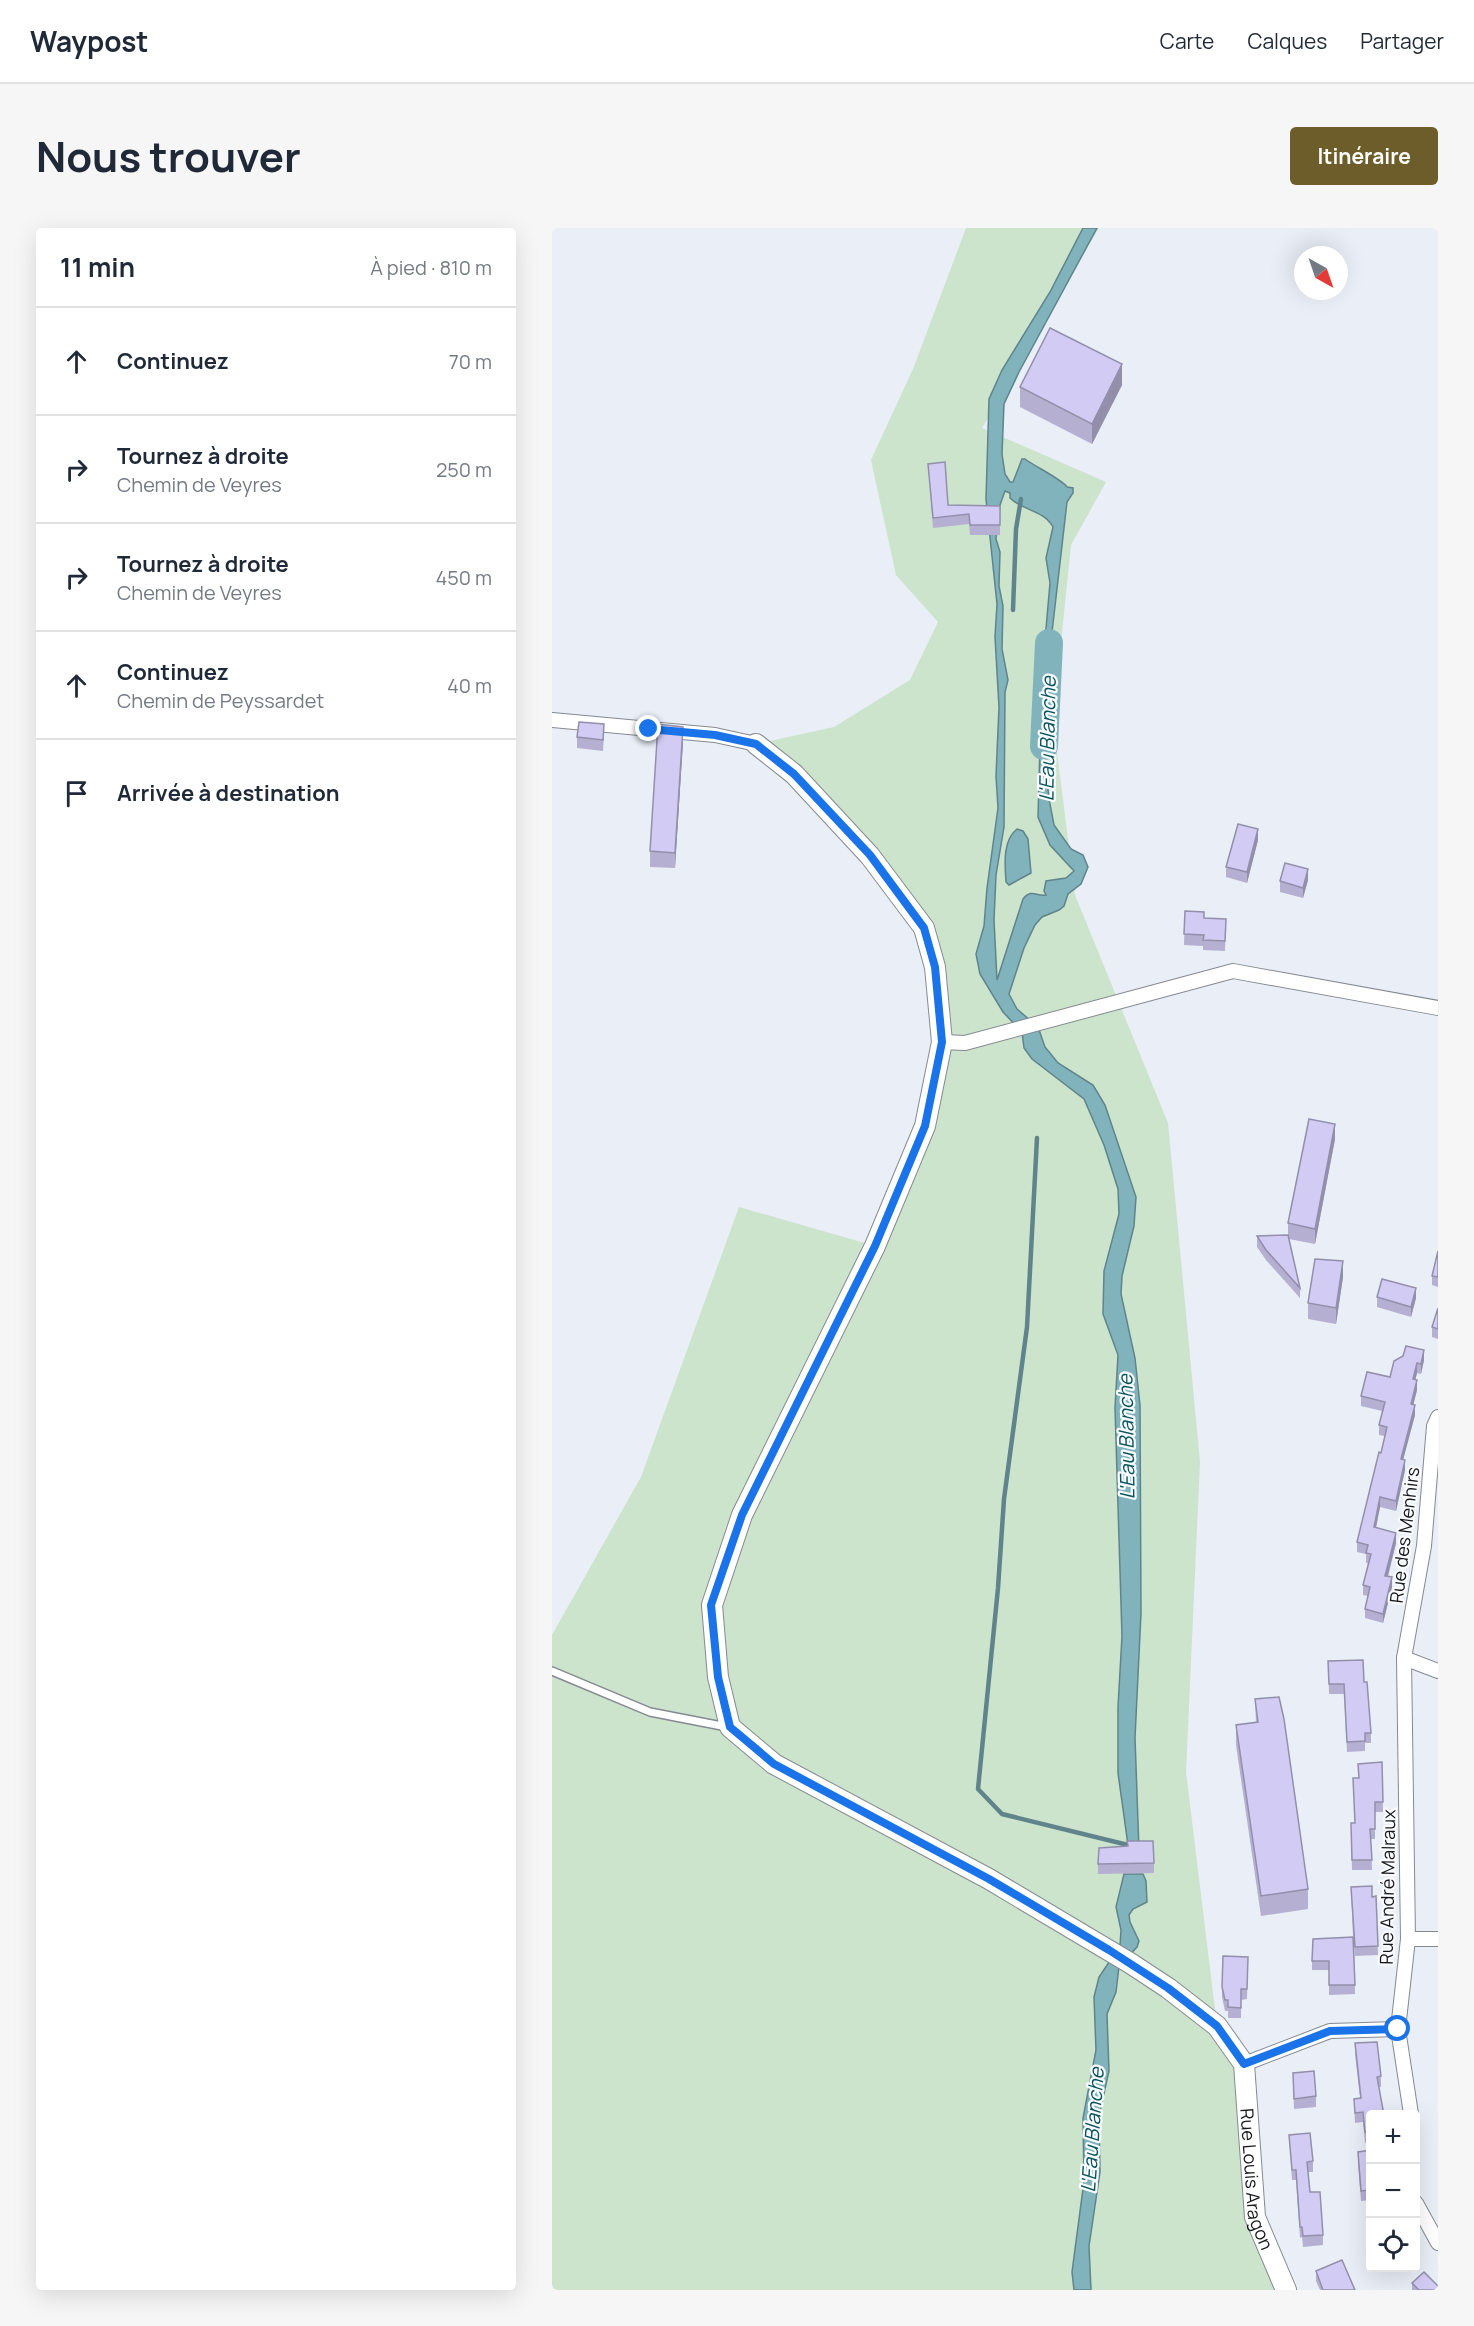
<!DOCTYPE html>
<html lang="fr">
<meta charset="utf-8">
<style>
:root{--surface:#fff;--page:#f6f6f7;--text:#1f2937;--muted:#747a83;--line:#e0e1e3;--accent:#6c5d2b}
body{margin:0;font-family:Manrope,sans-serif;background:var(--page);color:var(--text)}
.controls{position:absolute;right:18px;bottom:18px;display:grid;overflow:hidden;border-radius:6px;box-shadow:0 6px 24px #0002}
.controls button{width:54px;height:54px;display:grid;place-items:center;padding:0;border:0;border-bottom:2px solid var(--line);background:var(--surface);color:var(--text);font:30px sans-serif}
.compass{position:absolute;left:742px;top:18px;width:54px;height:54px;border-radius:50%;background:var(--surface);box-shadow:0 6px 24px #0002;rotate:140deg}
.stop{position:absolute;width:18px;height:18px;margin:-14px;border:4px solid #1a73e8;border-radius:50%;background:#fff}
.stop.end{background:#1a73e8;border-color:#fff;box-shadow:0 2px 6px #0008}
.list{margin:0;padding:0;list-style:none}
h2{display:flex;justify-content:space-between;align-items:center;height:78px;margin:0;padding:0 24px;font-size:26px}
h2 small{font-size:20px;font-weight:400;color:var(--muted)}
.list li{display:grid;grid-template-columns:39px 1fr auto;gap:18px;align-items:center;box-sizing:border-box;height:108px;padding:0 24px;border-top:2px solid var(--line)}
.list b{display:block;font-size:22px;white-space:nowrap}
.list p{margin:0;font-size:20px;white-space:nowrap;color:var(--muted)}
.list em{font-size:20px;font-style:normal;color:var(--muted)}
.icon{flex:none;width:33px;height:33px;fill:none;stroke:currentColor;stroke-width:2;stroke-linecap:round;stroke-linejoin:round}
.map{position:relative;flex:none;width:886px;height:2062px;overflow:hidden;border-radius:6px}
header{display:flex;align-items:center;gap:36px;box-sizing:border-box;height:84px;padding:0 30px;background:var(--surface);border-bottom:2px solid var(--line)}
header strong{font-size:28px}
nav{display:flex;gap:33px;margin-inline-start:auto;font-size:21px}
.intro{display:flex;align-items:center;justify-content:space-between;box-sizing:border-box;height:144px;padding:0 36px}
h1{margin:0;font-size:42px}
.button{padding:15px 27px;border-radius:6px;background:var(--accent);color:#fff;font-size:21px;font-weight:700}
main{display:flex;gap:36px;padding:0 36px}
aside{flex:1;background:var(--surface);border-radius:6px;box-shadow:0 6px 24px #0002}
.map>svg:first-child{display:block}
</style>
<header>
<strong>Waypost</strong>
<nav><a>Carte</a><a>Calques</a><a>Partager</a></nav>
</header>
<div class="intro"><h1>Nous trouver</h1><a class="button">Itinéraire</a></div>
<main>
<aside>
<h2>11 min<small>À pied · 810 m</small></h2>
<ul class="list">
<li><svg class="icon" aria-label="ahead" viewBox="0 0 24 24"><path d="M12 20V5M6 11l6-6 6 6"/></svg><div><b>Continuez</b></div><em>70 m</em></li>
<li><svg class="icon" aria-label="right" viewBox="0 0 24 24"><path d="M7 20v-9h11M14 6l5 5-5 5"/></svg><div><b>Tournez à droite</b><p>Chemin de Veyres</p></div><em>250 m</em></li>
<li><svg class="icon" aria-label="right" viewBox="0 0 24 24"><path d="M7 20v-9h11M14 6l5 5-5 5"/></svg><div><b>Tournez à droite</b><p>Chemin de Veyres</p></div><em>450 m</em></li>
<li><svg class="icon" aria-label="ahead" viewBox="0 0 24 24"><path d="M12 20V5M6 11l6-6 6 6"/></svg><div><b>Continuez</b><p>Chemin de Peyssardet</p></div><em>40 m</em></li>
<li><svg class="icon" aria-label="arrive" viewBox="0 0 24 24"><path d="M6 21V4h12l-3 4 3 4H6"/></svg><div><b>Arrivée à destination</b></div></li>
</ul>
</aside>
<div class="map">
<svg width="886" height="2062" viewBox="0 0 886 2062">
<rect width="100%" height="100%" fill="#e9eef7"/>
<!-- green -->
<polygon fill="#cce3cc" points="414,0 547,0 430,200 554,254 519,317 501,492 523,667 616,895 648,1234 634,1544 665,1798 692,1836 703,1989 734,2062 0,2062 0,1407 89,1249 187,979 323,1018 373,899 390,814 372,700 204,516 282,499 358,452 386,394 344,347 319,232 361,141"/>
<!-- water -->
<g fill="#80b3bb" stroke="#60848b" stroke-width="1.5" fill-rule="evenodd">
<path d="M531 0H545L467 144 452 176 450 226 453 246 458 254H461L470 231H473C482 238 511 252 515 259L521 260V265L515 274 493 465 495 498 492 520 497 571 502 597 519 621 531 627 536 639 529 656 516 666 512 678 507 682 490 689 483 697 472 720 457 766 465 781 486 799 493 819 506 835 541 857 553 877 584 969 582 998 570 1048 569 1066 583 1130 588 1177 589 1385 583 1510 587 1622 576 1617 566 1545V1479L570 1408 563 1180 566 1127 551 1086 552 1043 567 986 566 961 552 917 532 871 480 831 472 820 470 804 451 784 428 746 424 726 432 698 435 660 446 580 444 548 447 479 443 409 445 376 434 271 437 171 450 142 498 64ZM453 263 458 265V270C469 282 492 282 501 299L494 330 498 355 490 446 486 589 498 617 522 643 514 650 494 653 492 663 494 667C484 669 480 660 471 671L445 752 442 692 444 647 452 599 453 464 456 452 450 421 451 378 447 358 448 324 444 311 448 277Z"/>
<path d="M465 601 471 603 476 611 479 645 457 657 454 654C453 637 450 613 465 601Z"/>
<polygon points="572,1646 591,1646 594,1653 595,1674 581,1681 577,1687 578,1694 587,1713 585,1719 567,1738 564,1764 555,1786 557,1843 547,1888 548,1944 537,2018 539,2062 522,2062 520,2044 532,1953 531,1890 544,1822 542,1769 547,1749 568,1718 569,1702 564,1679"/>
</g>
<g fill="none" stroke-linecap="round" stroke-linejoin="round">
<!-- stream -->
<g stroke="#60848b" stroke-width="4.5">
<polyline points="461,382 464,301 469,271"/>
<polyline points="485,910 475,1099 452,1271 446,1360 426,1561 450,1586 576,1617"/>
</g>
<!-- river -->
<polyline stroke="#80b3bb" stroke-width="28" points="492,518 497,415"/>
<!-- lane casing -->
<g stroke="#858a92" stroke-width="10">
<polyline id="lane" points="0,1443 98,1484 175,1499"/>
</g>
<!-- street casing -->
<g stroke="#858a92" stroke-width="16">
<g id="street">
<polyline points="0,492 163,507 204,516"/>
<polyline points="390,814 413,815 681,743 886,780"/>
<polyline points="852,1430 886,1443"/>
<polyline points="856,1711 886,1711"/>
<polyline points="692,1836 778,1803 846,1801"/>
<polyline points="859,1886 846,1801 856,1711 852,1430 872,1318 882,1198 886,1189"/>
<polyline points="864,1975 886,2015"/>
</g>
</g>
<!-- secondary casing -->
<g stroke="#858a92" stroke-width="22">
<g id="secondary">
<path id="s1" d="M204 516 242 546 318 628 372 700 383 739 390 814 373 898 323 1018 190 1287 160 1377 166 1449 178 1499 222 1536 437 1651 578 1735 616 1760 665 1798 692 1836 703 1989 734 2062"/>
</g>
</g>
<!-- lane -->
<use href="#lane" stroke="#fff" stroke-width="7"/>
<!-- street -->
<use href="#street" stroke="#fff" stroke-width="14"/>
<!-- secondary -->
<use href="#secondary" stroke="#fff" stroke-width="20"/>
</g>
<!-- wall -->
<g fill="#b5afd2">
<polygon points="570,157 540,216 468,179 468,159"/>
<polygon points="376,236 396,277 448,278 448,307 418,307 417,296 381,300"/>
<polygon points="52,507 51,523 25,520 25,509"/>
<polygon points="131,514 123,640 98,639 98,623"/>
<polygon points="706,612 695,655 674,649 674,639"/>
<polygon points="756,652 751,670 728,664 728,653"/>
<polygon points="633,683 652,690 674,691 673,723 651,722 651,718 632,717"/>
<polygon points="783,911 763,1016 737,1011 748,1060 748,1070 714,1032 705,1019 705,1008 736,1008 736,995"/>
<polygon points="886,1023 886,1059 880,1057 880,1048"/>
<polygon points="791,1049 784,1096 756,1091 756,1075"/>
<polygon points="825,1069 864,1070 859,1089 825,1079"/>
<polygon points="886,1080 886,1111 880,1109 880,1099"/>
<polygon points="872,1132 869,1146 865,1145 863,1152 865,1162 861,1177 863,1187 851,1231 853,1242 844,1283 828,1279 824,1300 844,1315 836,1349 840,1359 831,1395 813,1390 813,1381 816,1368 811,1367 811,1357 816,1335 814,1335 814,1326 805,1324 805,1314 833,1208 827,1207 827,1197 830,1183 809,1178 809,1168 838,1149 842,1133"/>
<polygon points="776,1433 812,1454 819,1505 819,1515 813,1515 813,1523 795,1524 792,1466 777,1466"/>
<polygon points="703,1471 756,1661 756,1681 709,1688 684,1517 684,1497 704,1495"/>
<polygon points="830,1534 831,1584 823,1584 823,1611 819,1611 820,1642 800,1642 799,1604 803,1595 807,1550 806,1536"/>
<polygon points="602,1635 602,1645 546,1646 546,1636"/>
<polygon points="799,1659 820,1669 824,1668 826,1727 803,1728 802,1713 803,1766 777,1767 777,1742 760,1742 760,1733 801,1709"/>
<polygon points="671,1728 696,1729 695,1771 689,1772 689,1790 676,1790 676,1783 673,1783 670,1769"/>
<polygon points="803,1815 829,1848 829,1859 826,1859 819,1887 819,1914 813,1915 811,1894 803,1895 802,1871 808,1870 803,1826"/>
<polygon points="741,1845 764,1868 764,1879 742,1881"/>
<polygon points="737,1907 761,1933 761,1944 756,1944 758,1964 771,2007 771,2017 751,2019 750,2009 748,2010 744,1952 740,1952"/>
<polygon points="819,1922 819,1972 809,1973 806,1934 806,1924"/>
<polygon points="764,2043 803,2062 768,2062 764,2053"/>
<polygon points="860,2055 886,2062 860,2062"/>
</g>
<!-- shaded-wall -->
<g fill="#938fab">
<polygon points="570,136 570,157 540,216 540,196"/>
<polygon points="131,499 131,514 123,640 123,625"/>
<polygon points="706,601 706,612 695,655 695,644"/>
<polygon points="756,641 756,652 751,670 751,660"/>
<polygon points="783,896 783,911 763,1016 763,1001"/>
<polygon points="791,1033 791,1049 784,1096 784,1080"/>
<polygon points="864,1060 864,1070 859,1089 859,1079"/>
<polygon points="872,1122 872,1132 869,1146 869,1136"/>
<polygon points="865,1135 865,1145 861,1161 861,1151"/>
<polygon points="865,1152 865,1162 859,1186 859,1176"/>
<polygon points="863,1177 863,1187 849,1240 849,1231"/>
<polygon points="853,1232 853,1242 844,1283 844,1273"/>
<polygon points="828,1269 828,1279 822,1309 822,1299"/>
<polygon points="844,1305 844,1315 833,1358 833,1348"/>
<polygon points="840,1349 840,1359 831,1395 831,1386"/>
</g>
<!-- building -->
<g fill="#d2ccf4" stroke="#938fab" stroke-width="1.5">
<polygon points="498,100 570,136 540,196 468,159"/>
<polygon points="393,234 396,277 448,278 448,297 418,297 417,286 381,290 376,236"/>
<polygon points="27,494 52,496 51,512 25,509"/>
<polygon points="106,496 131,499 123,625 98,623"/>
<polygon points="686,596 706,601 695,644 674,639"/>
<polygon points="733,635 756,641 751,660 728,653"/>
<polygon points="633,683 652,684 652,690 674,691 673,713 651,712 652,707 632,706"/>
<polygon points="757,891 783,896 763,1001 736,995"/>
<polygon points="736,1007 748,1060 714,1022 705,1008"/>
<polygon points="886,1023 886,1049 880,1048"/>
<polygon points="763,1031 791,1033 784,1080 756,1075"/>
<polygon points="830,1051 864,1060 859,1079 825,1069"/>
<polygon points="886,1080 886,1101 880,1099"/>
<polygon points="854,1118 872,1122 869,1136 865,1135 861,1151 865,1152 859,1176 863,1177 849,1231 853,1232 844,1273 828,1269 822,1299 844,1305 833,1348 840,1349 831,1386 813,1381 818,1359 811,1357 819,1326 814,1325 816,1317 805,1314 827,1224 829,1225 835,1199 827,1197 833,1174 809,1168 815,1144 838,1149 842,1133 851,1128"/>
<polygon points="811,1432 812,1454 815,1454 819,1505 813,1505 813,1513 795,1514 792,1456 777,1456 776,1433"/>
<polygon points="727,1469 732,1491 756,1661 709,1668 684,1497 706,1494 703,1471"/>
<polygon points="830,1534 831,1574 823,1574 823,1601 818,1601 820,1632 800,1632 799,1595 803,1595 801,1550 807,1550 806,1536"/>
<polygon points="575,1613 601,1613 602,1635 546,1636 547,1620 576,1618"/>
<polygon points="820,1658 820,1669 824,1668 826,1718 803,1719 799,1659"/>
<polygon points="801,1709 803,1757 777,1757 777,1733 760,1733 761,1711"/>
<polygon points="671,1728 696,1729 695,1761 689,1761 689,1780 676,1779 676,1772 673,1772 670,1759"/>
<polygon points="825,1814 829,1848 825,1849 832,1887 819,1887 819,1904 813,1904 811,1884 803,1885 802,1871 809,1870 803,1815"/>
<polygon points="762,1843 764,1868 742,1871 741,1845"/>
<polygon points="758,1905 761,1933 755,1934 758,1964 768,1964 771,2007 751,2008 750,1999 748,1999 744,1942 740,1942 737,1907"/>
<polygon points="819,1922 819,1962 809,1963 806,1924"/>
<polygon points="790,2032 803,2062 771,2062 764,2043"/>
<polygon points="872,2044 886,2058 886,2062 867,2062 860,2055"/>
</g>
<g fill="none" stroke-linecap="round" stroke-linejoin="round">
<!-- route -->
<polyline stroke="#1a73e8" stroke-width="8" points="97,501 163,507 204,516 242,546 318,627 372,700 383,739 390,814 373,898 323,1018 190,1287 159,1377 166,1449 178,1499 222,1536 437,1651 557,1722 616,1760 665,1798 692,1836 778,1803 846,1801"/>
</g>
<g text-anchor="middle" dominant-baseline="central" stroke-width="4.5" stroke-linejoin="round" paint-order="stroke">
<!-- street labels -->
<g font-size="18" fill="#16181b" stroke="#f9fbff">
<text transform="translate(852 1307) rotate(-83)">Rue des Menhirs</text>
<text transform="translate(835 1659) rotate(-89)">Rue André Malraux</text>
<text stroke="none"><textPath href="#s1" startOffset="1836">Rue Louis Aragon</textPath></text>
</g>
<!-- water labels -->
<g font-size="20" font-style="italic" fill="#08545d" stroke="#f9fbff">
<text transform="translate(495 511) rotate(-89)">L'Eau Blanche</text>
<text transform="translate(574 1209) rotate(-91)">L'Eau Blanche</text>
<text transform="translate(540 1902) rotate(-86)">L'Eau Blanche</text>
</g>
</g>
</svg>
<div class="controls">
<button>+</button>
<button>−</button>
<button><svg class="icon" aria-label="locate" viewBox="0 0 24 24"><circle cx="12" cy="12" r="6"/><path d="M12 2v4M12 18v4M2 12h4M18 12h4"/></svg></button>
</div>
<svg class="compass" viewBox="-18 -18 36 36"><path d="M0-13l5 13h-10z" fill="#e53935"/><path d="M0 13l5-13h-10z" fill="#747a83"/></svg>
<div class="stop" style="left:846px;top:1801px"></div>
<div class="stop end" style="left:97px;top:501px"></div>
</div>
</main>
